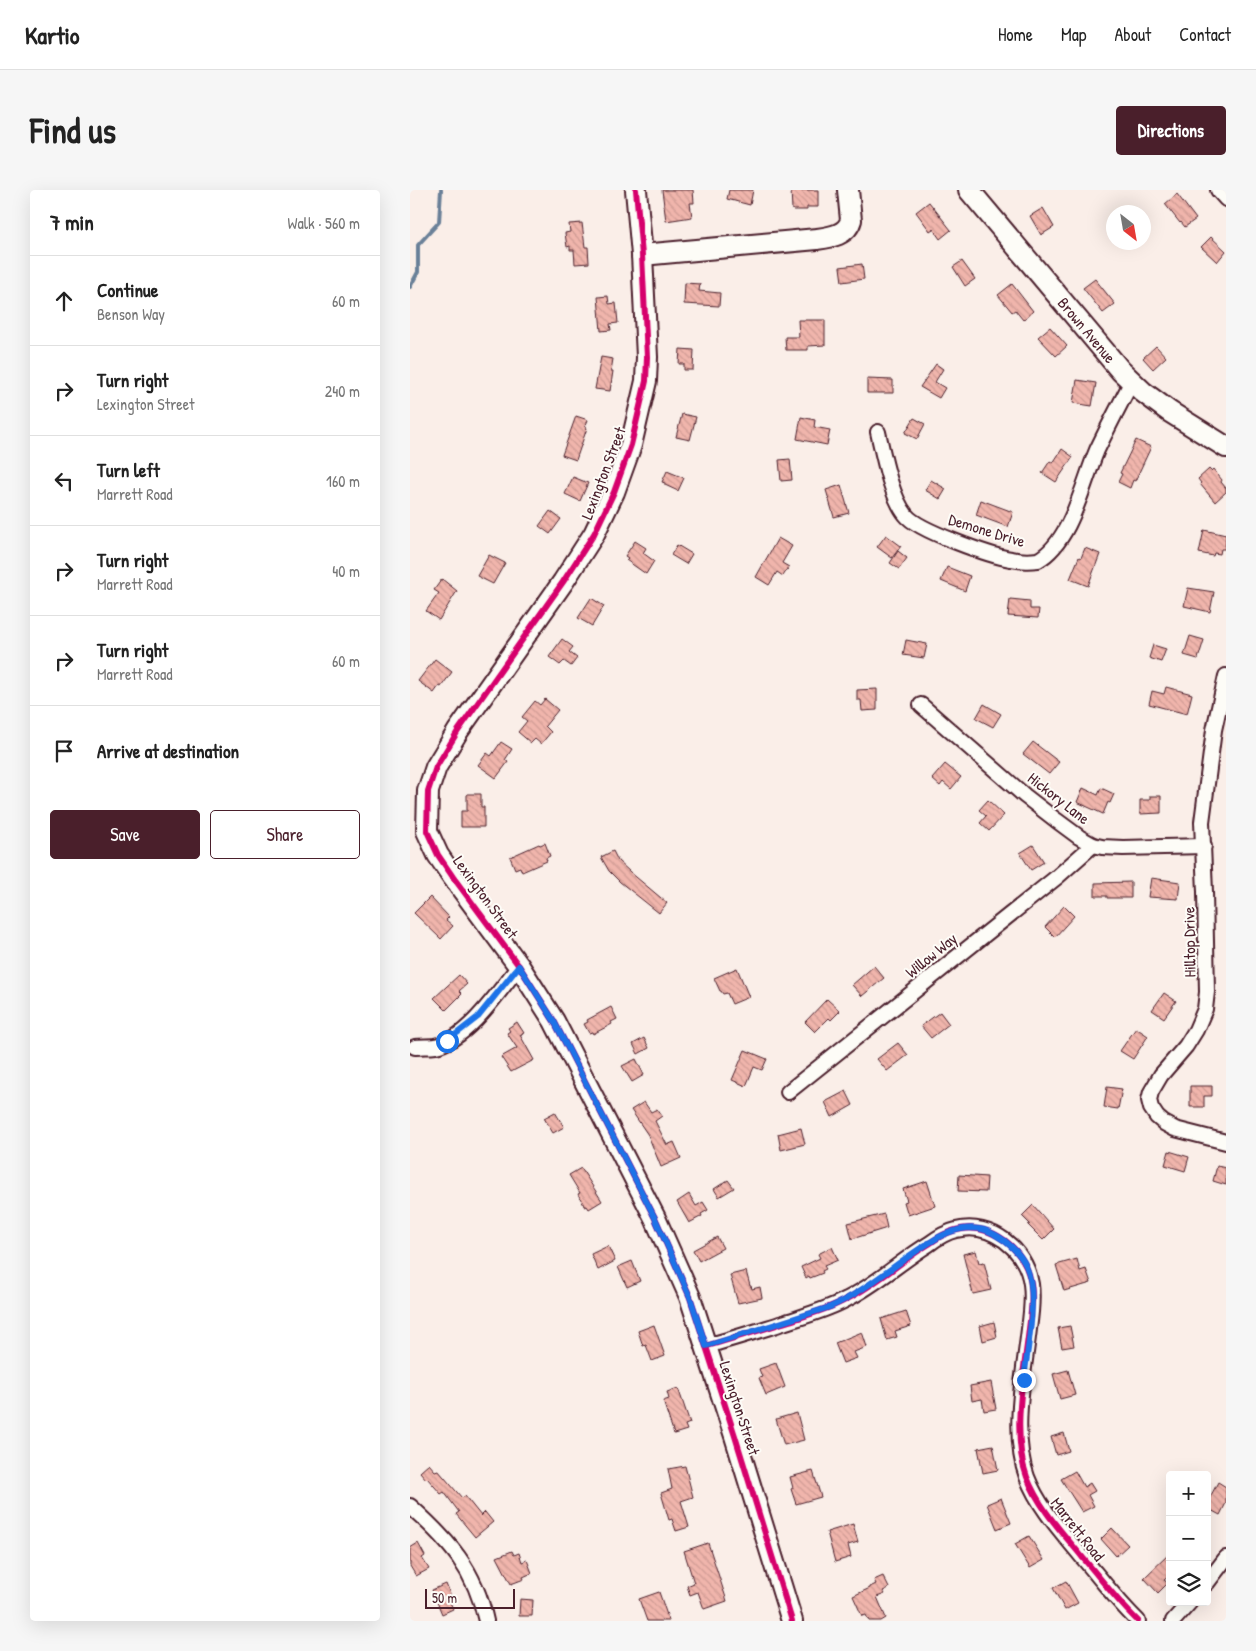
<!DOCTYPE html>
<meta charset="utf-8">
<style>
:root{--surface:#fff;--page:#f6f6f6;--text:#222;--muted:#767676;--line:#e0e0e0;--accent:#4a1f2b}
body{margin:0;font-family:"Patrick Hand",sans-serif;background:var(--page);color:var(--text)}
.controls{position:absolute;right:15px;bottom:15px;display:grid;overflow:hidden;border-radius:5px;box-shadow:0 5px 20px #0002}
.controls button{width:45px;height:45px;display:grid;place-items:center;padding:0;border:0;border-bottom:1px solid var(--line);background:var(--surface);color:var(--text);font:25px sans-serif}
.compass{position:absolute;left:696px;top:15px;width:45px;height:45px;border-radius:50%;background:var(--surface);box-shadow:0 5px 20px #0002;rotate:149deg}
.scale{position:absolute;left:15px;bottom:12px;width:90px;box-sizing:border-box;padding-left:5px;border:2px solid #4a1f2b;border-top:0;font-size:14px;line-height:18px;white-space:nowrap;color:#4a1f2b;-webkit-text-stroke:4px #fdfcf7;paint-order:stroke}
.stop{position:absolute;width:15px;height:15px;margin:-11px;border:4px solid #1a73e8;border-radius:50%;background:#fff}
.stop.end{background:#1a73e8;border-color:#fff;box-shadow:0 1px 5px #0008}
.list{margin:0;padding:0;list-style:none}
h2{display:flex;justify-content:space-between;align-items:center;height:65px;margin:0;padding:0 20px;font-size:21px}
h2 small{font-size:16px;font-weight:400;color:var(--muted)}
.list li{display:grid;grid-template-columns:32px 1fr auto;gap:15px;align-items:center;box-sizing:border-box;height:90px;padding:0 20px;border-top:1px solid var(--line)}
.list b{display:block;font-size:19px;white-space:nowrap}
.list p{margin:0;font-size:16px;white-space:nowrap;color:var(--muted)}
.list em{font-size:16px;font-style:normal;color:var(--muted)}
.actions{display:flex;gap:10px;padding:15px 20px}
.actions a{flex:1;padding:11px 0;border:1px solid var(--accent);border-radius:5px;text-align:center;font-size:18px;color:var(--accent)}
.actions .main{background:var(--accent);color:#fff}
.icon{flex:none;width:28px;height:28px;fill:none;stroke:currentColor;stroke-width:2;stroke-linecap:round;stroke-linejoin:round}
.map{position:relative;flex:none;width:816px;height:1431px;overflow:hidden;border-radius:5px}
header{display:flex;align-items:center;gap:30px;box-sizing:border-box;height:70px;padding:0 25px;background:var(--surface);border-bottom:1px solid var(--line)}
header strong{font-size:24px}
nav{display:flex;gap:28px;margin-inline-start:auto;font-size:18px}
.intro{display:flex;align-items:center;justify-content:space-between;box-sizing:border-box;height:120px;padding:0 30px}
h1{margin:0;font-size:35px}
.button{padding:12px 22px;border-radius:5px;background:var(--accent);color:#fff;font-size:18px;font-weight:700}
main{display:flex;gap:30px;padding:0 30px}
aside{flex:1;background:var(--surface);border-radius:5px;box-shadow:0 5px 20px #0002}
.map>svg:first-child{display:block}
</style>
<header>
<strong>Kartio</strong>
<nav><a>Home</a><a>Map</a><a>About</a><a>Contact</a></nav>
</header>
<div class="intro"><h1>Find us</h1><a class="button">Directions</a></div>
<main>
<aside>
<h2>7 min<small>Walk · 560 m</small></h2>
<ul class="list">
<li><svg class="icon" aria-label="ahead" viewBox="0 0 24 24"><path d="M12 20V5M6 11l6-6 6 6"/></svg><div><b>Continue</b><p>Benson Way</p></div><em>60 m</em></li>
<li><svg class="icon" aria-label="right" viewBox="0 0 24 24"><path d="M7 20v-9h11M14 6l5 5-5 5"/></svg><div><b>Turn right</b><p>Lexington Street</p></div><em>240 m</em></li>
<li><svg class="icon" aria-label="left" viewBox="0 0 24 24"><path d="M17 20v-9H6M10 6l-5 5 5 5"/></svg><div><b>Turn left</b><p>Marrett Road</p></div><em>160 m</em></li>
<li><svg class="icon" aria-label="right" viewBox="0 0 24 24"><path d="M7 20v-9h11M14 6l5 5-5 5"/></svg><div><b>Turn right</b><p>Marrett Road</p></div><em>40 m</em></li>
<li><svg class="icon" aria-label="right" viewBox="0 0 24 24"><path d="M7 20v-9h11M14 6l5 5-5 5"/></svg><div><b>Turn right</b><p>Marrett Road</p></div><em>60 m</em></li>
<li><svg class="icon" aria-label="arrive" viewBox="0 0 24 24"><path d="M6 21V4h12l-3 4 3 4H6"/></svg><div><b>Arrive at destination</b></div></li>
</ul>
<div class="actions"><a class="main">Save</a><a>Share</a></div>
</aside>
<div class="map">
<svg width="816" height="1431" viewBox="0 0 816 1431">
<defs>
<pattern id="building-back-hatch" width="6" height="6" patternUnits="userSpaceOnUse" patternTransform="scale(1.25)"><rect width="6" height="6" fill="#f0b5ac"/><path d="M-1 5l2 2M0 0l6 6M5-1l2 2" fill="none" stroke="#cf9b94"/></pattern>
</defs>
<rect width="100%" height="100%" fill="#faeee8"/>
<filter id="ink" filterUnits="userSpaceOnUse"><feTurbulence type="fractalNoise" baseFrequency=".02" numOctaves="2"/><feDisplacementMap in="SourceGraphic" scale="10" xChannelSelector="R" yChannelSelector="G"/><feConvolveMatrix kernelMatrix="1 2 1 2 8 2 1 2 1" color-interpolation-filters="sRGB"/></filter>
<g filter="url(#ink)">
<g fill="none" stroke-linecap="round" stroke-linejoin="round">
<!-- stream -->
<polyline stroke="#6b8098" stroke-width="4" points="0,97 8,82 8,55 29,32 31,0"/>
</g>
<!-- building -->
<g fill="url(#building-back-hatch)" stroke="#4a1f2b">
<polygon points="252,0 283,0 284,13 280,13 282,27 256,31"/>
<polygon points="319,0 343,0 340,15 317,9"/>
<polygon points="381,0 408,0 408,17 397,17 397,20 383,20 383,19 382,19"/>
<polygon points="767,4 786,29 775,37 771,32 770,33 755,14"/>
<polygon points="519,12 541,40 530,49 523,39 520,41 506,22"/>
<polygon points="633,18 644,37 631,45 620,26"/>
<polygon points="172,33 175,57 178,57 179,73 165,74 164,60 160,60 160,56 157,57 155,43 160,42 159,34"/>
<polygon points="801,47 816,61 807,72 791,57"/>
<polygon points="552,71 565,89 555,96 543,77"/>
<polygon points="452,74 454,89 432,92 430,77"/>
<polygon points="685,89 705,114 693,123 673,98"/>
<polygon points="275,93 290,94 289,101 310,103 309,116 274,114"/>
<polygon points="602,94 623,121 613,130 605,120 602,122 588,105"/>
<polygon points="198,106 199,114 206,113 208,133 200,134 201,140 191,141 188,107"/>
<polygon points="388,130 415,130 415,155 398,156 398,160 376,160 375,147 389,147"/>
<polygon points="640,137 657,156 646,166 628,147"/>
<polygon points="746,156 756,167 743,179 733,168"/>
<polygon points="270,159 284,160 283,180 274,180 274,174 269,174"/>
<polygon points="191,167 203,169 201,181 203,181 200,201 185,199"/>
<polygon points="526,174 533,179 525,192 535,198 529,208 510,197"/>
<polygon points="457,189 483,190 483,203 457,203"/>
<polygon points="667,190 686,193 682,216 663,213"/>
<polygon points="272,224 286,227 280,250 266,247"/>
<polygon points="166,226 178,230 175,237 177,238 166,270 152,265"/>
<polygon points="391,227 405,230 404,237 420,240 417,255 387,249"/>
<polygon points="504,228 515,234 507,249 495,243"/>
<polygon points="726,250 741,257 725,291 723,290 720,298 708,292 712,284 710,283"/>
<polygon points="652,259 663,267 646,292 632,283 640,271 643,273"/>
<polygon points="380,269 382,290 371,291 369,270"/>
<polygon points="799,279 801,281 803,279 812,290 811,292 816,298 816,302 805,312 790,294 791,293 788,289"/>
<polygon points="257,281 274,288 268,301 255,295 255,293 252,292"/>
<polygon points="163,287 178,293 170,311 155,304"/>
<polygon points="521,290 536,299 530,309 515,300"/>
<polygon points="431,295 439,323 424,327 416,300"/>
<polygon points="571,310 603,322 598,337 566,325"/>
<polygon points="140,321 151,329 140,344 129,336"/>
<polygon points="794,340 816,345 815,359 811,359 810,364 804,363 803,366 789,363"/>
<polygon points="476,345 491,356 482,368 467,357"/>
<polygon points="368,348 382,356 372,373 379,377 373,386 367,382 359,395 346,387"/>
<polygon points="225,351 236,358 233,363 244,371 236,384 216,370 218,368 215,366"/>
<polygon points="267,355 282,364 276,374 261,365"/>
<polygon points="675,358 690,364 678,396 660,389 669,367 671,368"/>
<polygon points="488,361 497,368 489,379 480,373"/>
<polygon points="79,365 95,373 83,394 67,386"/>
<polygon points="537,377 560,386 555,401 531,391"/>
<polygon points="32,389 47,401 29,430 16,421 29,403 24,400"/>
<polygon points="778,398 804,402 800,422 774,416"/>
<polygon points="181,408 194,416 182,436 168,428"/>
<polygon points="600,409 620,411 620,419 629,419 628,428 598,426"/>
<polygon points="780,446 794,450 788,469 774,465"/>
<polygon points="152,449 163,457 159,462 167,468 161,476 154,471 150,475 139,467"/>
<polygon points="496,450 517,454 514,468 493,465"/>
<polygon points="743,455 756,459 751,472 739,468"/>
<polygon points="25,469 42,482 31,497 29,496 24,503 8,491"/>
<polygon points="756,497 782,504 777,524 739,514 742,501 754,504"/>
<polygon points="467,499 467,520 452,521 451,510 447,510 447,500"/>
<polygon points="135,509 148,520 135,536 141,542 131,554 125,549 121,553 108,542 117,531 112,527 125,511 130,515"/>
<polygon points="574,514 591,524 583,537 566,528"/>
<polygon points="91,552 102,559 95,570 98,572 86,588 68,575 77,563 81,566"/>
<polygon points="623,552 649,572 639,584 613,564"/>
<polygon points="535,574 551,587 541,599 533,592 530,596 522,589"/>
<polygon points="673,598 688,605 691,598 704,604 700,613 698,612 693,624 667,612"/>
<polygon points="57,604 71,604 71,617 74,617 74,637 51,637 51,621 57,621"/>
<polygon points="740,606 751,606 751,623 730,624 730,610 740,610"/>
<polygon points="578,610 594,625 579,641 570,633 576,626 569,620"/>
<polygon points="135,653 140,666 136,668 137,671 112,682 110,677 105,679 100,667 129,654 130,655"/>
<polygon points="623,655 634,672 621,680 610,663"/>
<polygon points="203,661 208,671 220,682 257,713 249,723 210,692 199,681 191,667"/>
<polygon points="741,688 770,692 768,709 738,707"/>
<polygon points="721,692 721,708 697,708 697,706 685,706 685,693"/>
<polygon points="20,707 39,727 36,730 43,736 31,749 4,723"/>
<polygon points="654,716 664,726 645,747 635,737"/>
<polygon points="464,776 474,788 452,806 442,795"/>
<polygon points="327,778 339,807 322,814 317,803 313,804 311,801 310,801 304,788"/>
<polygon points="49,785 57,794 49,801 52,804 36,820 24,808"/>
<polygon points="754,803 766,811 754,828 742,820"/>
<polygon points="417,809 430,821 421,830 419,828 405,842 395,832"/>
<polygon points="201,817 207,829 201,832 202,834 183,844 182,842 179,843 174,834 178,832 177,830"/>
<polygon points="530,822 539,834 521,848 511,836"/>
<polygon points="107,832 114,843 110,845 124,870 101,882 91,867 107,858 97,843 100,841 98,838"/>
<polygon points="726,838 738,846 723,869 710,861"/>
<polygon points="234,848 239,858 228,864 223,854"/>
<polygon points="488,853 498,865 477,881 467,869"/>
<polygon points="335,860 357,869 352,880 344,877 336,896 322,890"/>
<polygon points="226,869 234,885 222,892 212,876"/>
<polygon points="780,896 802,896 802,906 794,906 794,917 780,917"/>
<polygon points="697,897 712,899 708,919 694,917"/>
<polygon points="436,901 443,915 422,927 415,912"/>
<polygon points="234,912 241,922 247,919 252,926 245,931 257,955 264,952 271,968 251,977 238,945 221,920"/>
<polygon points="145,922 154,937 143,943 134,928"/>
<polygon points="391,938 395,954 371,960 368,944"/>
<polygon points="759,961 779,967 775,981 755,975"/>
<polygon points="807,976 816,978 816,995 803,991"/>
<polygon points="171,978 192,1011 179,1019 177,1016 175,1017 168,1004 170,1003 159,985"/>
<polygon points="549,985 577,987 576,1002 548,1001"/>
<polygon points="318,990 324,998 309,1007 304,999"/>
<polygon points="517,991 525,1016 498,1025 494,1012 497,1011 493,999"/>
<polygon points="279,1004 286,1016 293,1012 298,1020 291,1024 292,1026 279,1033 267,1012"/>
<polygon points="623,1015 644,1039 633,1050 618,1035 620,1034 612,1026"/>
<polygon points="474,1024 477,1038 442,1049 438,1033"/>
<polygon points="307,1047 313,1058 289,1071 283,1060"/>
<polygon points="198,1056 205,1071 188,1080 181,1064"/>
<polygon points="422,1057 428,1070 414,1076 416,1079 412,1081 413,1083 400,1088 399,1086 396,1088 391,1077 410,1068 408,1064"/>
<polygon points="566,1061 569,1073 574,1072 581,1100 563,1104 553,1064"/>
<polygon points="667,1069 670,1081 676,1079 681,1093 654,1101 646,1075"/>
<polygon points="222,1071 230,1091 217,1097 208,1077"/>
<polygon points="336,1081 340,1096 341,1096 342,1099 350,1097 352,1108 328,1113 320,1085"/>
<polygon points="496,1121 501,1136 485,1141 487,1147 477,1150 471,1129"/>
<polygon points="584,1132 587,1147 573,1151 570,1136"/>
<polygon points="244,1135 255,1166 242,1171 236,1155 233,1156 228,1141"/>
<polygon points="660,1136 664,1156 652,1158 648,1138"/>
<polygon points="452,1142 457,1157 444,1162 447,1168 433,1173 425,1153"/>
<polygon points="366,1173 375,1197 356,1205 349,1188 352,1187 349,1179"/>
<polygon points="658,1180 665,1205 650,1209 643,1184"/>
<polygon points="581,1192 586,1219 574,1221 572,1209 562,1211 560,1196"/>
<polygon points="268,1198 280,1233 275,1235 277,1240 264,1244 253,1211 259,1209 257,1202"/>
<polygon points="387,1223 394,1250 374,1255 366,1229"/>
<polygon points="654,1243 659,1261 646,1265 641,1247"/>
<polygon points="583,1255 588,1280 573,1283 568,1258"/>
<polygon points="19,1274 25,1281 28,1280 52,1308 55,1306 71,1326 75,1322 83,1332 65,1347 46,1324 49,1322 34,1302 31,1304 17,1288 16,1289 10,1282"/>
<polygon points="275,1276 283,1307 271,1311 279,1337 266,1341 262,1329 259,1330 251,1303 262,1299 258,1279"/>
<polygon points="403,1281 411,1307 386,1314 381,1299 383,1298 380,1287"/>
<polygon points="665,1281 674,1297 680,1293 685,1301 678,1305 684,1316 672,1322 651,1289"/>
<polygon points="808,1292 816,1297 816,1313 810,1325 797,1318 797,1313"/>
<polygon points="591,1308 601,1333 587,1339 577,1314"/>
<polygon points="443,1334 448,1352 438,1355 441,1367 425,1372 417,1342"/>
<polygon points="702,1338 718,1355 706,1366 691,1349"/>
<polygon points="619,1346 634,1370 620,1378 605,1354"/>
<polygon points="8,1353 15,1366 12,1368 19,1379 6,1386 0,1376 0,1358"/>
<polygon points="298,1353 317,1411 294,1419 288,1402 280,1405 277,1396 284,1393 274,1361"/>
<polygon points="102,1361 104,1365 109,1363 112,1372 117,1370 122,1383 113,1387 114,1389 101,1394 87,1367"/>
<polygon points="760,1363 760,1385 754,1390 758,1393 748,1403 734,1388"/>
<polygon points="473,1386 479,1398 473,1401 475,1404 467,1407 476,1428 471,1431 459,1431 456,1425 452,1426 443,1406 460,1398 460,1397 466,1394 464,1390"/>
<polygon points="656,1391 668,1413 655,1420 643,1398"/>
<polygon points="36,1394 42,1409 39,1410 43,1419 32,1424 22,1400"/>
<polygon points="249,1402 259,1431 237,1431 229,1409"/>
<polygon points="110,1409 123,1410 122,1426 109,1426"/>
</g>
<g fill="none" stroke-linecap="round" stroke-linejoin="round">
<!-- street casing -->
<g stroke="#4a1f2b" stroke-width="18">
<g id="street">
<polyline points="808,0 816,9"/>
<path d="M468 242C473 264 481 307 496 325 507 340 581 366 601 369 610 371 619 371 628 370 661 352 673 293 687 260 698 237 710 214 722 191"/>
<polyline points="816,486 804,540 792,632 795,702 797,802 795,819 786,840 776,856 751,885 741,902 739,910 741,918 747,927 754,933 765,939 816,952"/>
<polyline points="511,515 615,606 646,630 669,647 683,655 692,657 713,658 794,656"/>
<path d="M5 857C12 856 19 857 25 856 57 850 90 800 109 776"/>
<polyline points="378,902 647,687 683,655"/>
<path d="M296 1156C322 1149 347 1141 373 1133 394 1126 417 1120 437 1109 467 1094 491 1071 519 1054 527 1048 537 1042 546 1040 581 1031 616 1059 621 1094 623 1108 621 1125 619 1139 614 1183 601 1245 617 1287 629 1318 652 1342 673 1368 691 1389 708 1412 728 1431"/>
<path d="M0 1316C39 1351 65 1379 76 1431"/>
<polyline points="797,1393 816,1368"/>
<polyline points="763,1431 780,1412"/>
</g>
</g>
<!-- secondary casing -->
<g stroke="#4a1f2b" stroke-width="24">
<g id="secondary">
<polyline points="226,0 232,65 237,167 236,191 221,255 204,302 184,344 153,392 48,541 26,577 18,601 17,641 28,665 43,687 109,776 144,831 245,1028 280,1107 325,1246 382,1431"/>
<polyline points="559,0 711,181 733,202 760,222 816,257"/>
<path d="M232 65 407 49C421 47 437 45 441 30L438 0"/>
</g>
</g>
<!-- street -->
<use href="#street" stroke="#fdfcf7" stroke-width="14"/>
<!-- secondary -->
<use href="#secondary" stroke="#fdfcf7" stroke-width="20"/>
<!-- cycleway casing -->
<g stroke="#fdfcf7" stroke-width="9">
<g id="cycleway">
<polyline points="226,0 232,65 237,167 236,191 221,255 204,302 184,344 153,392 48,541 26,577 18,601 17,641 28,665 43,687 109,776 144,831 245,1028 280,1107 325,1246 382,1431"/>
<path d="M296 1156C322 1149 347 1141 373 1133 394 1126 417 1120 437 1109 467 1094 491 1071 519 1054 527 1048 537 1042 546 1040 581 1031 616 1059 621 1094 623 1108 621 1125 619 1139 614 1183 601 1245 617 1287 629 1318 652 1342 673 1368 691 1389 708 1412 728 1431"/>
</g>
</g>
<!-- cycleway -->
<use href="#cycleway" stroke="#d6006c" stroke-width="6"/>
</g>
</g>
<g fill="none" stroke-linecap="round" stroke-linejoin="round" filter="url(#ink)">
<!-- route -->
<path stroke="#1a73e8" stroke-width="6" d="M37 851 68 827 109 776 144 831 245 1028 280 1107 296 1156 420 1117C460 1099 491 1068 529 1047 546 1038 567 1034 584 1044 597 1051 610 1063 616 1076 629 1104 617 1159 614 1190"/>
</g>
<g text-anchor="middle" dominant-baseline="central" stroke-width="4" stroke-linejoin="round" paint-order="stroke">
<!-- street labels -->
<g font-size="16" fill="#4a1f2b" stroke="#fdfcf7">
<text transform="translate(677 140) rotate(50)">Brown Avenue</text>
<text transform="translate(193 283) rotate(-69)">Lexington Street</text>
<text transform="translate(577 340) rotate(17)">Demone Drive</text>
<text transform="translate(649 608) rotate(38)">Hickory Lane</text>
<text transform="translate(76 707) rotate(54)">Lexington Street</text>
<text transform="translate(779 752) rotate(-91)">Hilltop Drive</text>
<text transform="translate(521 765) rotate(-39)">Willow Way</text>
<text transform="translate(330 1218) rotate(72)">Lexington Street</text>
<text transform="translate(668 1339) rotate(52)">Marrett Road</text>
</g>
</g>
</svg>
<div class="controls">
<button>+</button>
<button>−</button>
<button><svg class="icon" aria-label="layers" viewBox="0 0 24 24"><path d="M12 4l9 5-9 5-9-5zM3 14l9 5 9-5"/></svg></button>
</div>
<svg class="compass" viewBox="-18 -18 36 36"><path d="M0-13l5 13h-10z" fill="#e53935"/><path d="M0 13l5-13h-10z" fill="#767676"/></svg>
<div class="scale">50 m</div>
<div class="stop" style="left:37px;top:851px"></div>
<div class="stop end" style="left:614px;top:1190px"></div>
</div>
</main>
